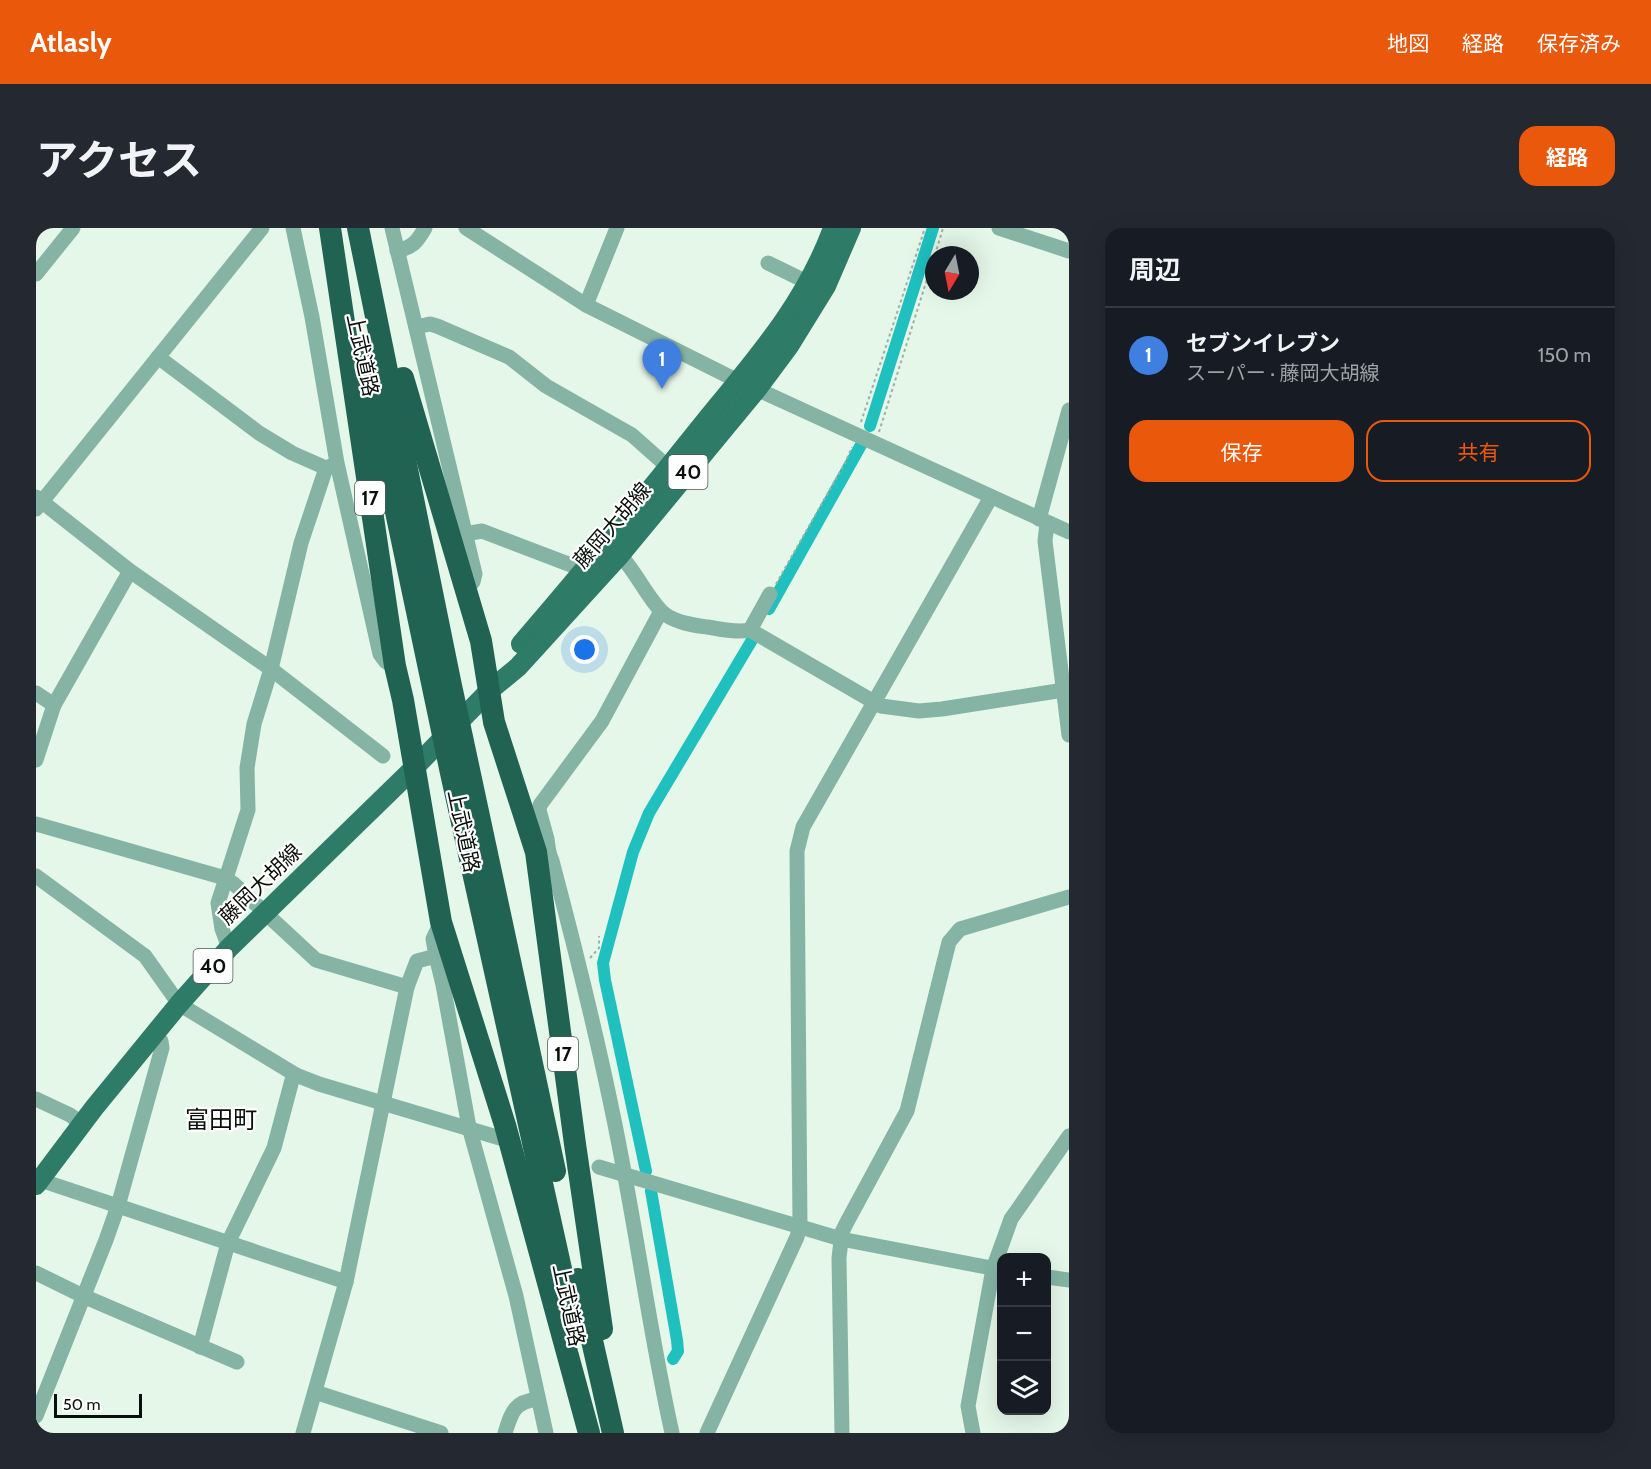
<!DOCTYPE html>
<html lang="ja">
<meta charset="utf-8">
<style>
:root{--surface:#171b24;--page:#242831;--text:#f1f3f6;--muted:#9ea1a6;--line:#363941;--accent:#ea580c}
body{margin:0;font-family:Cabin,"Noto Sans JP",sans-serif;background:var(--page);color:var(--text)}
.controls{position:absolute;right:18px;bottom:18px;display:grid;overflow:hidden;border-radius:12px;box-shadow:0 6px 24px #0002}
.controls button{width:54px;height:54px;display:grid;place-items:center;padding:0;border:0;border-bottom:2px solid var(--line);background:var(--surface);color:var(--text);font:30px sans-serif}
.compass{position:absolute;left:889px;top:18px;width:54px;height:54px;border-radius:50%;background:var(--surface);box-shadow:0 6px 24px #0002;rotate:190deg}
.scale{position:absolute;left:18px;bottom:15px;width:88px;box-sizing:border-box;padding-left:6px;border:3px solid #090f0a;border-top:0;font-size:16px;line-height:21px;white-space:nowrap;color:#090f0a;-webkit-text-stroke:4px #fff;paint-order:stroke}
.you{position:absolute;left:549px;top:422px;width:21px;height:21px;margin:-15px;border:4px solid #fff;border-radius:50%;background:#1a73e8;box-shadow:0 0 0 9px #1a73e833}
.badge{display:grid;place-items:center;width:39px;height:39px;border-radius:50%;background:var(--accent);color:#fff;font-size:20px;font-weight:700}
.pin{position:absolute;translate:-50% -50px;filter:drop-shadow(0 2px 3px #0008)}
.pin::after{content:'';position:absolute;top:32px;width:21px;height:18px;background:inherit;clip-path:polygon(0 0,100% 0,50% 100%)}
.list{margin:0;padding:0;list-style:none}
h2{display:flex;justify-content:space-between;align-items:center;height:78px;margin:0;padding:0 24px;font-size:26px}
h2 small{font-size:20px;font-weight:400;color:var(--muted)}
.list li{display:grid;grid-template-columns:39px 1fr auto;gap:18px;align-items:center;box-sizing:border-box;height:96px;padding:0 24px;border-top:2px solid var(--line)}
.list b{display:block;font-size:22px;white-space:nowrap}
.list p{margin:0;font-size:20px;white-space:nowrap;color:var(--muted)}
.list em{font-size:20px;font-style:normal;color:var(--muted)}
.actions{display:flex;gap:12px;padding:18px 24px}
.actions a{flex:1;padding:14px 0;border:2px solid var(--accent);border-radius:18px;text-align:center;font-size:21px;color:var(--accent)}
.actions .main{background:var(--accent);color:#fff}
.icon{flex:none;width:33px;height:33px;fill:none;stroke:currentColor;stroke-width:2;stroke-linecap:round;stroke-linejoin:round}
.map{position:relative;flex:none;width:1033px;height:1205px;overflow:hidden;border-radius:18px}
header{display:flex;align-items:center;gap:36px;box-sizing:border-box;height:84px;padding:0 30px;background:var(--accent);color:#fff}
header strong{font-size:28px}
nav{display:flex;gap:33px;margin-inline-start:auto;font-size:21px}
.intro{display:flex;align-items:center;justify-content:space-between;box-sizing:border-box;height:144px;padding:0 36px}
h1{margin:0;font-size:42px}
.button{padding:15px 27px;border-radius:18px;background:var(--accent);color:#fff;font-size:21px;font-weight:700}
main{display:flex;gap:36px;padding:0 36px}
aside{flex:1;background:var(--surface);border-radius:18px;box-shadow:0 6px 24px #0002}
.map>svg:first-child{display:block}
</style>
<header>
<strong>Atlasly</strong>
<nav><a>地図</a><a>経路</a><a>保存済み</a></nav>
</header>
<div class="intro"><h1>アクセス</h1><a class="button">経路</a></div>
<main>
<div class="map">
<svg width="1033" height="1205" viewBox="0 0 1033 1205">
<rect width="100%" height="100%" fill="#e5f7e9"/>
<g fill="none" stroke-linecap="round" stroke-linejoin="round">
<!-- canal -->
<g stroke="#1fc0be" stroke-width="12">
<polyline points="834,198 897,0"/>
<polyline points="733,381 825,217"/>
<polyline points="610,943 569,752 567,735 597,624 613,585 716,412"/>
<polyline points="615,963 641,1112 642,1123 637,1131"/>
</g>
<!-- path -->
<g stroke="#a1afa4" stroke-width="2" stroke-dasharray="3 3" stroke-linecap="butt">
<polyline points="899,27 907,0"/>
<polyline points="825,194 889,0"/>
<polyline points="843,204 898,29"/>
<polyline points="740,356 809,235 816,219"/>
<polyline points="554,730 563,720 563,708"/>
</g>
<!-- minor -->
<g stroke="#85b4a5" stroke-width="15">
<polyline points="257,0 276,89 301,235 344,426 350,434 359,438"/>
<polyline points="356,0 439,346 437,354 428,360"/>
<polyline points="430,0 550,77 690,147 1033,304"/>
<polyline points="963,0 1033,23"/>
<path d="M361 23C377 19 381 14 389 0"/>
<polyline points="732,35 773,55"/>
<polyline points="0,46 37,0"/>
<polyline points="550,77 581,0"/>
<polyline points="380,99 394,96 401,98 473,129 510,158 596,207 632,239"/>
<polyline points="122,129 223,205 256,225 290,240 299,236"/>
<polyline points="0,269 94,343 235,441 347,528"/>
<polyline points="0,281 226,0"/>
<polyline points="1003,291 1033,182"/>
<polyline points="1011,295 1009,313 1033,507"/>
<polyline points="429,306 446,303 535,337 546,344"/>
<path d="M584 327C599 342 616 378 630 387 642 395 657 397 671 399 685 401 699 405 714 402L845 478 883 483 906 481 1028 462"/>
<polyline points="714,402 734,366"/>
<polyline points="0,465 18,477"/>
<polyline points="0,532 18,477 94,343"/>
<polyline points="0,596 189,650 198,656 280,732 371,759"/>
<path d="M500 624 513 625 516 633C544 738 570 843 589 949 605 1034 617 1120 636 1205"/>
<polyline points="513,625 511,611 503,582 504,577 566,493 625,383"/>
<polyline points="0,648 109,728 143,776 260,847 283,856 464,910"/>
<polyline points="405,694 397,711 400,728 407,757 433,899 480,1068 510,1205"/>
<polyline points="193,720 186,701 182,675 212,582 211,540 218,496 235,441 265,315 290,240"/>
<polyline points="0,871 34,887 46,896"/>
<polyline points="563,939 805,1011 966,1042"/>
<polyline points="4,952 310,1054"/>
<polyline points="0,1045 47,1068 201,1134"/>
<polyline points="1011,1049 1033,1052"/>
<polyline points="164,1119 192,1015 238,920 256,852 260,847"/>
<polyline points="279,1164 405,1205"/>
<polyline points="0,1188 70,1012 82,978 126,820 125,813 118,806"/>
<polyline points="267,1205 310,1054 371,759 381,733 400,728"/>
<path d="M469 1205C476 1183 478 1174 502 1171"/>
<polyline points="671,1205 761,1009 764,998 761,623 767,599 955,269"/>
<polyline points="806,1205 803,1030 806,1004 811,994 871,883 913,714 924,701 1033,669"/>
<polyline points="937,1205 932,1178 957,1041 975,991 1033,908"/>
</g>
<!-- major -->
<g stroke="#2e7b67" stroke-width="20">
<path d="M485 416C547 344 608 270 667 196 718 133 769 77 797 0"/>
<polyline points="0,957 58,880 143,776 193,720 378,540 454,462 482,439 584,327 721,161 753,118 790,58 815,0"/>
</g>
<!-- highway -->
<g stroke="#216352" stroke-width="22">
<polyline points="294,0 359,438 367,472 405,694 469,897 553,1205"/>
<polyline points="322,0 414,453 519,943"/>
<polyline points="327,127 415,545 533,1077"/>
<polyline points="367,150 445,413 458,494 500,624 539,916 566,1101"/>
<polyline points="542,1051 577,1205"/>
</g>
</g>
<g text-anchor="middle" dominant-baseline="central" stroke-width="4.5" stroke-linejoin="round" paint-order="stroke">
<!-- shield labels -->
<g fill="#fff" stroke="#535754" stroke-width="1.5">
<rect x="632.5" y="227" width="39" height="34" rx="4.5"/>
<rect x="319" y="253" width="30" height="34" rx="4.5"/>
<rect x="157.5" y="721" width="39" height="34" rx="4.5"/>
<rect x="512" y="809" width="30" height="34" rx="4.5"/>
</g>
<g font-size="20" font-weight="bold" fill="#090f0a">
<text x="652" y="244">40</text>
<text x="334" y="270">17</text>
<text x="177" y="738">40</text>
<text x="527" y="826">17</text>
</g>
<!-- street labels -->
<g font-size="21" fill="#090f0a" stroke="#fff">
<text transform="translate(327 127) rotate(78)">上武道路</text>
<text transform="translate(576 297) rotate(-49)">藤岡大胡線</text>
<text transform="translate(428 603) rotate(78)">上武道路</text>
<text transform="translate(224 656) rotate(-44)">藤岡大胡線</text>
<text transform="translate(533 1077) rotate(78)">上武道路</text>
</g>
<!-- quarter labels -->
<g font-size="24" fill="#090f0a" stroke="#fff">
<text x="185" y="891">富田町</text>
</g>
</g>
</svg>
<div class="controls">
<button>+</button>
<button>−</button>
<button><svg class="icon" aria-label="layers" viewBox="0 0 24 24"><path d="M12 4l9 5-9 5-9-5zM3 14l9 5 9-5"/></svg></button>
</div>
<svg class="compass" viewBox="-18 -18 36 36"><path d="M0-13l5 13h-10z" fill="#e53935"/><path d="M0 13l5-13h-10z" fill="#9ea1a6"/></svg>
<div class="scale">50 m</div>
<div class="you"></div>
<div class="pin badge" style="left:626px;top:161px;background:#3f7fe0">1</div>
</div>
<aside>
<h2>周辺<small></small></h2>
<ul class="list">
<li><span class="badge" style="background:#3f7fe0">1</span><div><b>セブンイレブン</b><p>スーパー · 藤岡大胡線</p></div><em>150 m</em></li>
</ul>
<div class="actions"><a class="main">保存</a><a>共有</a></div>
</aside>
</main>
